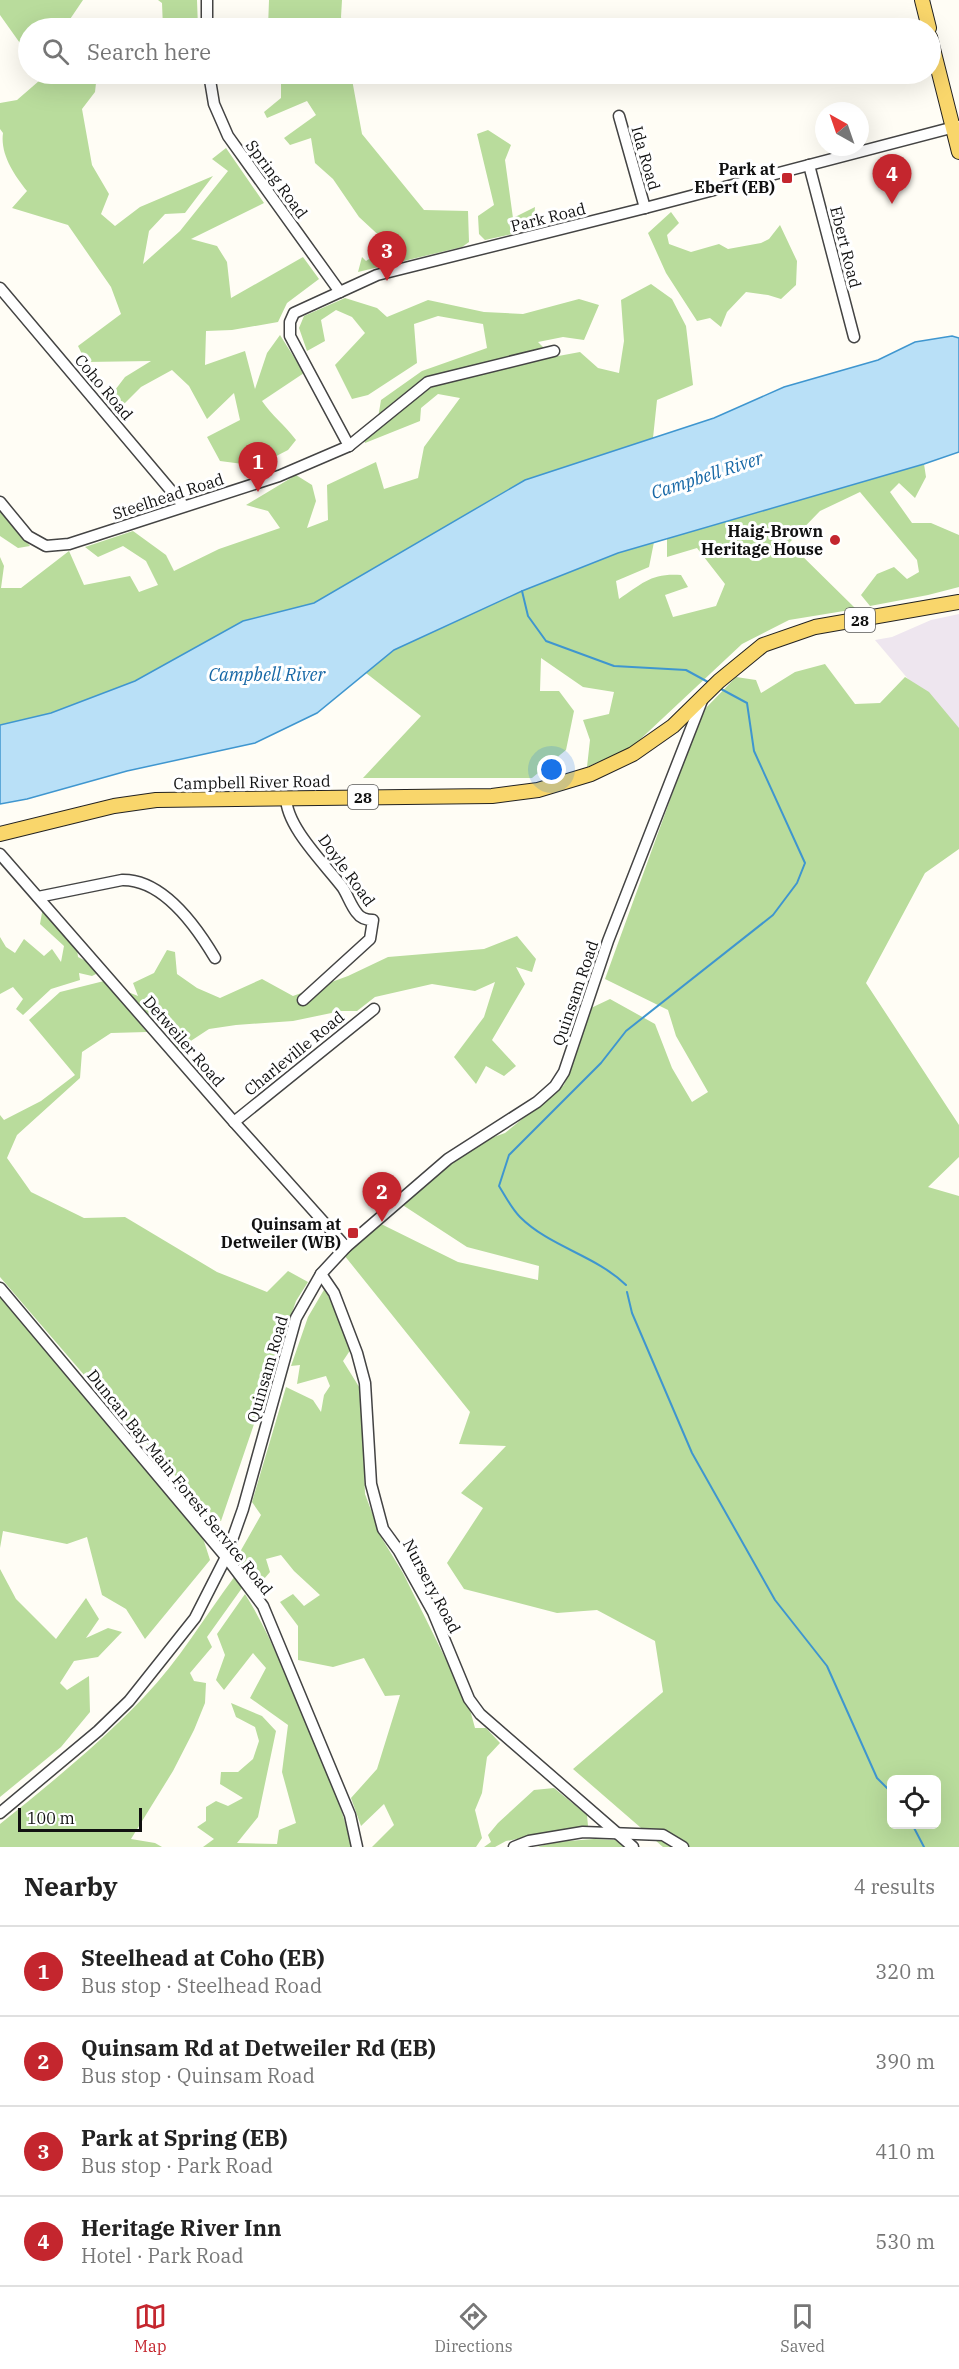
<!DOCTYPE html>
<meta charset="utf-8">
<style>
:root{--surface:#fff;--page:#f2f2f2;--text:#222;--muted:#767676;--line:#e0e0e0;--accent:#c4262e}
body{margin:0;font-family:"IBM Plex Serif",serif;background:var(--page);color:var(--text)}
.controls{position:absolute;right:18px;bottom:18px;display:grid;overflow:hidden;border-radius:9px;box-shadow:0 6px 24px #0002}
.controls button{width:54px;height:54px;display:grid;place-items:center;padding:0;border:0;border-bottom:2px solid var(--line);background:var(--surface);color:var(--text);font:30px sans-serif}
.compass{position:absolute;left:815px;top:102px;width:54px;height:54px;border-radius:50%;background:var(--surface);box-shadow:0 6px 24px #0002;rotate:320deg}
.scale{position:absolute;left:18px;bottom:15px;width:124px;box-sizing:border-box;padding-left:6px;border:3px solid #111;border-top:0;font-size:16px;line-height:21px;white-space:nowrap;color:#111;-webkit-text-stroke:4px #fff;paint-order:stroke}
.you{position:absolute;left:552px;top:770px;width:21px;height:21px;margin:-15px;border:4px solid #fff;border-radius:50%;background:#1a73e8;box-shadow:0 0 0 9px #1a73e833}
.badge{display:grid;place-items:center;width:39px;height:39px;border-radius:50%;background:var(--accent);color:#fff;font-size:20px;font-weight:700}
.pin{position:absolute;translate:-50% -50px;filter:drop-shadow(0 2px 3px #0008)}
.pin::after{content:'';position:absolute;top:32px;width:21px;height:18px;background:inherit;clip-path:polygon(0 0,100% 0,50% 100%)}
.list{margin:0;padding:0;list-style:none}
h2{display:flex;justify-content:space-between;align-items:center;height:78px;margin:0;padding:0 24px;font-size:26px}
h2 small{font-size:20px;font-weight:400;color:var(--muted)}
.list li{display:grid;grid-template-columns:39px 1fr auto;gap:18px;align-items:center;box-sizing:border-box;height:90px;padding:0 24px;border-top:2px solid var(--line)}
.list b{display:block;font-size:22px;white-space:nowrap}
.list p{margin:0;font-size:20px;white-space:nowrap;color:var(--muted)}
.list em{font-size:20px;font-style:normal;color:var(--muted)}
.icon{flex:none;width:33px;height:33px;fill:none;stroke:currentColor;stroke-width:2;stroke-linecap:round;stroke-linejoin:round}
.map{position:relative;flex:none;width:959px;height:1847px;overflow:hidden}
.search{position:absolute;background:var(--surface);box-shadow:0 6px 24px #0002;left:18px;right:18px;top:18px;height:66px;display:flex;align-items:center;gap:15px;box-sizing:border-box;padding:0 21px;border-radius:33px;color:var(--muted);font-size:22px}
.sheet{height:438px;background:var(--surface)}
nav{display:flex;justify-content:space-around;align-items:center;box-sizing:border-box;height:84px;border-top:2px solid var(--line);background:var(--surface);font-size:16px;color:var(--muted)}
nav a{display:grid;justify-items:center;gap:3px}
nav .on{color:var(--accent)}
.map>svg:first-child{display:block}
</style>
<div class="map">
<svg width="959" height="1847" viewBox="0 0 959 1847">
<rect width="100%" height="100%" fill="#fffdf5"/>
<!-- industrial -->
<polygon fill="#eee6ef" points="959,614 959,739 875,640 892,637 931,620"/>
<!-- forest -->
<g fill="#b9dc9c" fill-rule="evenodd">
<polygon points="0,0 83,0 64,28 28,28 27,53 0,15"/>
<polygon points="158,0 197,0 198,28 163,28 162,3"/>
<polygon points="269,0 342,0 341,17 343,28 268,28"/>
<path d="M47 74H73L77 83 89 74H97L95 92 82 109 92 165 109 194 101 214 115 226 140 207 213 176 185 213 165 214 149 231 143 264 180 231 228 171 212 159 226 148 264 203 191 239 217 246 227 262 231 298 303 257 319 279 287 303 278 322 232 330 206 331 205 365 245 351 255 389 267 353 280 335 304 373 262 401C272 416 285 425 296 440L288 450 257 466 220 461 207 437 240 420 234 393 207 419 189 386 172 370 141 387 118 410 109 398 125 377 151 361 86 362 78 346 121 314 111 287 68 225 12 208 27 191C14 175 0 154 3 133L0 129V103L17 100Z"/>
<polygon points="276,74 351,74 362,134 424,210 468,211 469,242 462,247 358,272 362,257 366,261 377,254 385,255 386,242 359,217 333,179 315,163 311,138 290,145 284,138 316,115 307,101 267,118 264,112 281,98 281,84 269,82"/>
<polygon points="488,130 511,145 505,160 513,218 535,207 534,217 518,225 517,233 485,240 479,234 478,216 494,205 477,134"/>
<polygon points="671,212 679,223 667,235 669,244 691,252 719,244 728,249 761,243 769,239 780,225 797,261 796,285 781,299 768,295 746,292 727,312 721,327 710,318 697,321 666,273 648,233"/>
<polygon points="651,284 672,299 686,326 693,385 657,400 653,438 525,480 314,603 243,621 135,681 51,713 0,725 0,557 4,566 1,588 21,588 69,551 84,585 130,576 139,592 158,585 146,561 123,546 98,557 85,547 133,531 166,555 174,571 219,549 280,528 268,511 246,505 296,475 312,485 316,501 307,528 328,520 327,485 376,462 384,489 418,478 424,447 460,398 438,394 421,408 420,421 365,443 362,431 378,418 381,400 422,371 487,348 483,324 438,316 414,324 417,363 368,395 352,399 335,365 365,333 352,317 336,310 321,320 325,341 307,351 299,328 304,316 345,298 377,308 387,317 428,300 484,312 523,314 579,299 599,305 584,340 563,337 538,342 553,357 580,352 598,368 619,373 624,341 621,300"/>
<path d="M924 464 926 477 915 498 899 483 890 492 912 523H931L959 535V587L928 595 870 606 861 595 877 574 894 567 907 579 919 572 917 560 860 492 820 511 789 543 856 609 789 620 742 644 632 747 587 767 590 740 583 720 609 714 614 692 583 687 541 658 540 691H559L574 711 566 750 532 778H363L421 716 366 673 394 650 522 591 618 553 654 542 649 567 616 581 619 599C643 583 651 573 681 575L688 587 665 595 673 617 716 606 725 584 697 548 667 557V538Z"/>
<polygon points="0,509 30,546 18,548 0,536"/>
<path d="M825 664 855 704 880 703 905 677 929 692 959 728V849L925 873 866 983 959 1125V1157L928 1187 959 1196V1847H663L573 1769 663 1692 655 1641 597 1610 557 1613 464 1589 447 1563 483 1508 461 1493 506 1446 459 1444 470 1412 340 1250 375 1221 458 1262 538 1280 539 1266 467 1247 398 1202 452 1152 505 1133 564 1085 591 1008 610 999 655 1024 672 1068 692 1102 708 1092 676 1036 668 1010 605 979 702 712 736 677 756 680 761 693 795 672ZM892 1780H936V1824H892Z"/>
<polygon points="43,907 77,949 78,957 88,962 98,973 92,976 79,973 80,980 51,989 23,1015 16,1009 23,999 13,987 0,994 0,937 6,947 15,953 24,939 44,956 52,949 61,962 64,946 40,924"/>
<polygon points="517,936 536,959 532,972 516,967 525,984 492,1040 516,1066 504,1076 486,1066 476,1084 454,1057 484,1017 495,982 475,991 432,984 375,997 357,1011 341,1011 293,1021 236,1025 209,1029 177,1050 163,1021 154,1008 151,1018 128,992 138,996 133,983 154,973 167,950 175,952 177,974 197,988 220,998 262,979 293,996 348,976 388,957 484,949"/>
<polygon points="104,981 147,1032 111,1033 82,1052 80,1078 17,1135 7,1158 31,1192 84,1218 125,1217 217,1272 267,1292 288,1271 308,1282 296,1301 221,1521 205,1515 164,1461 121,1418 0,1277 0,1115 4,1120 41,1101 75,1075 29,1020 60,992"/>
<polygon points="325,1288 351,1349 343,1361 361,1390 365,1494 381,1537 403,1573 469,1706 475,1728 486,1728 500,1743 487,1757 482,1793 475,1810 482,1838 476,1847 372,1847 394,1825 384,1804 361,1826 351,1798 377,1769 400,1695 385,1696 364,1658 333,1667 298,1660 298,1626 280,1602 293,1594 304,1606 320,1595 294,1571 281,1555 266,1559 270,1572 258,1586 236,1559 261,1515 252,1502 286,1387 313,1400 321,1412 324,1395 330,1386 326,1376 297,1384 300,1365 291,1366 308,1317"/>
<polygon points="0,1296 202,1535 210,1560 145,1639 126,1609 102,1595 87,1537 67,1544 3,1531 0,1548"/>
<polygon points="0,1569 16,1599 56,1639 86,1598 99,1619 86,1638 108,1628 122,1632 98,1657 74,1661 60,1683 67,1690 89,1676 90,1712 61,1747 0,1797"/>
<path d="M235 1576 242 1588 207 1637 212 1647 190 1673 194 1681 206 1683 205 1703 194 1730 173 1771 131 1839 155 1843 162 1847H0V1824C50 1784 100 1743 144 1697 179 1661 205 1616 235 1576Z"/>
<path d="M245 1594C271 1635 288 1682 307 1727 324 1766 343 1805 351 1847H203L214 1839 197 1827 206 1821V1807L216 1801 228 1806 243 1798 220 1784 221 1772H238L253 1759 259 1741 255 1727 236 1717 231 1703 262 1716 276 1731 258 1817 237 1843 277 1844 279 1830 296 1823 282 1772 288 1725 250 1698 266 1668 253 1653 224 1690 216 1680 225 1655 217 1634Z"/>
<polygon points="554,1788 587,1815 588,1826 506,1841 495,1847 484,1847 491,1842 488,1835 498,1823 534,1790"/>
<polygon points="594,1839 617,1840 625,1847 537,1847 555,1842"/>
</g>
<!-- water -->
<polygon fill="#b9e0f7" stroke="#3f96cf" stroke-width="1.5" points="952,336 959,338 959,452 924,464 618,553 522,591 394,650 317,713 255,743 127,771 27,799 0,804 0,725 51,713 135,681 243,621 314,603 525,480 714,418 784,387 878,360 915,342"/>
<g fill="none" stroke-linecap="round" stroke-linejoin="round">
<!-- stream -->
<g stroke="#3f96cf" stroke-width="2">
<polyline points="522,591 528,616 546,641 614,666 686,670 708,682"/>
<path d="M626 1285C595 1255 550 1247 520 1217 512 1209 505 1196 499 1186L509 1155 601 1063 626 1031 773 915 797 883 805 863 754 751 747 703 721 689"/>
<polyline points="627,1292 632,1313 692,1453 775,1600 827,1666 877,1778 892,1793"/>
<polyline points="912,1824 924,1847"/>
</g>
<!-- minor casing -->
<g stroke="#444" stroke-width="13">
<g id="minor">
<polyline points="207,0 207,28"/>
<polyline points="209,74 214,104 228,136 340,292"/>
<polyline points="619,116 645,208"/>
<polyline points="809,165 854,337"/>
<polyline points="0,288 184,506"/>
<polyline points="349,446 290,336 290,322 294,313 377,275 645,208 958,126"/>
<polyline points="0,502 28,536 46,546 69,544 279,476 349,446 428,382 554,351"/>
<path d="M286 797C286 827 325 864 343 888 348 896 351 906 357 913 361 919 367 920 373 920L370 939 303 1000"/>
<polyline points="0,854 234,1122 346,1247"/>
<path d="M38 897 122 880C163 879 196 926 215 958"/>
<polyline points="234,1122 374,1009"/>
<polyline points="321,1274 334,1293 357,1353 365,1383 371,1484 383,1529 399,1551 433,1612 469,1699 480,1714 633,1847"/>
<polyline points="0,1288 226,1557 263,1606 350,1815 357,1847"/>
<polyline points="0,1813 98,1731 129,1701 195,1618 226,1557 243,1509 296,1318 321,1274 346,1247 448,1159 537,1102 555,1086 564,1072 608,941 703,698"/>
<polyline points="514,1847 529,1841 583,1832 663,1835 683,1847"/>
</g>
</g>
<!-- major casing -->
<g stroke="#222" stroke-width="16">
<g id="major">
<polyline points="922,0 929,28"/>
<polyline points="930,37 959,152"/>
<polyline points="0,834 114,806 156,800 492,796 538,790 591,774 633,754 673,726 719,681 763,645 815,627 959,602"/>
</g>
</g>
<!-- minor -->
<use href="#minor" stroke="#fff" stroke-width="10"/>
<!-- major -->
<use href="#major" stroke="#f9d66b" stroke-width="14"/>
</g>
<!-- markers -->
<g fill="#c4262e" stroke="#fff" stroke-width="2">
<rect x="781" y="172" width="12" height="12" rx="3"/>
<circle cx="835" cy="540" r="6"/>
<rect x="347" y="1227" width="12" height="12" rx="3"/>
</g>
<g text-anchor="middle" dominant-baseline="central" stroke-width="6" stroke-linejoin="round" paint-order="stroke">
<!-- shield labels -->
<g fill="#fff" stroke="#585858" stroke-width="1.5">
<rect x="845" y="608" width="30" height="24" rx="4.5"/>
<rect x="348" y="785" width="30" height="24" rx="4.5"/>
</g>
<g font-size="15" font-weight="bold" fill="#111">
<text x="860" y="620">28</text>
<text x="363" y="797">28</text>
</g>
<!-- street labels -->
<g font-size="16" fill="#111" stroke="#fff">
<text transform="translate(646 158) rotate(74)">Ida Road</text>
<text transform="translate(277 179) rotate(54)">Spring Road</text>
<text transform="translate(548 217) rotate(-14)">Park Road</text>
<text transform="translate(846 247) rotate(76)">Ebert Road</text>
<text transform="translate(104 387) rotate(50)">Coho Road</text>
<text transform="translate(168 496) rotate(-18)">Steelhead Road</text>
<text transform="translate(252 782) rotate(-1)">Campbell River Road</text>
<text transform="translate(347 870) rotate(54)">Doyle Road</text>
<text transform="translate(575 993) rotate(-71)">Quinsam Road</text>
<text transform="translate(184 1041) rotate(49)">Detweiler Road</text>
<text transform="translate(294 1053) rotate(-39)">Charleville Road</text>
<text transform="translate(267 1369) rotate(-74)">Quinsam Road</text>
<text transform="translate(180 1482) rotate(51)">Duncan Bay Main Forest Service Road</text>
<text transform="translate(432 1586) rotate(62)">Nursery Road</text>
</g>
<!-- poi labels -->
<g font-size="16" font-weight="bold" fill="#111" stroke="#fff" text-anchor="end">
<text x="775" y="169">Park at<tspan x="775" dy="18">Ebert (EB)</tspan></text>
<text x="823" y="531">Haig-Brown<tspan x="823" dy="18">Heritage House</tspan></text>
<text x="341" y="1224">Quinsam at<tspan x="341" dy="18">Detweiler (WB)</tspan></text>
</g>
<!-- water labels -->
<g font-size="18" font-style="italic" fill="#1768a6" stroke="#fff">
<text transform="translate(707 475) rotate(-18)">Campbell River</text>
<text x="267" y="674">Campbell River</text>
</g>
</g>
</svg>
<div class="controls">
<button><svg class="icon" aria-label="locate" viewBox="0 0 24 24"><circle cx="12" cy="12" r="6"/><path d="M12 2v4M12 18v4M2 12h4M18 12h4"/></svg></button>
</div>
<svg class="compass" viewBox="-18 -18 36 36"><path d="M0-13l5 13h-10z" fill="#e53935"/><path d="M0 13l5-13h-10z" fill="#767676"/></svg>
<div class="scale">100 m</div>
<div class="you"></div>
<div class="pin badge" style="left:258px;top:492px">1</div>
<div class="pin badge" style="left:382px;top:1222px">2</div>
<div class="pin badge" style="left:387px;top:281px">3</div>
<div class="pin badge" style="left:892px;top:204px">4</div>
<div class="search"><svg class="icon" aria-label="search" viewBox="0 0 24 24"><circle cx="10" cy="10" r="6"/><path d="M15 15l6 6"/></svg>Search here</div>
</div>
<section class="sheet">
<h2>Nearby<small>4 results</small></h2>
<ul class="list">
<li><span class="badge">1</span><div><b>Steelhead at Coho (EB)</b><p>Bus stop · Steelhead Road</p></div><em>320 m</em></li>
<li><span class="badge">2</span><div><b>Quinsam Rd at Detweiler Rd (EB)</b><p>Bus stop · Quinsam Road</p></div><em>390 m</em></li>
<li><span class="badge">3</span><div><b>Park at Spring (EB)</b><p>Bus stop · Park Road</p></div><em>410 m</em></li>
<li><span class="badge">4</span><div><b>Heritage River Inn</b><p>Hotel · Park Road</p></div><em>530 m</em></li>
</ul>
</section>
<nav>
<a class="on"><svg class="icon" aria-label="map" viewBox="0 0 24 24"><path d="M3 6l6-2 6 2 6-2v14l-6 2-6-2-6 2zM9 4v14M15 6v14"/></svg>Map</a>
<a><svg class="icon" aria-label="directions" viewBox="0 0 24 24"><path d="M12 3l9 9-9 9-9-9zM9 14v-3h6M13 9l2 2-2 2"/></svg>Directions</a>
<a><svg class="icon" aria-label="saved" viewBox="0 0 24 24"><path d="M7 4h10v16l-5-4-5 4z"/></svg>Saved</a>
</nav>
